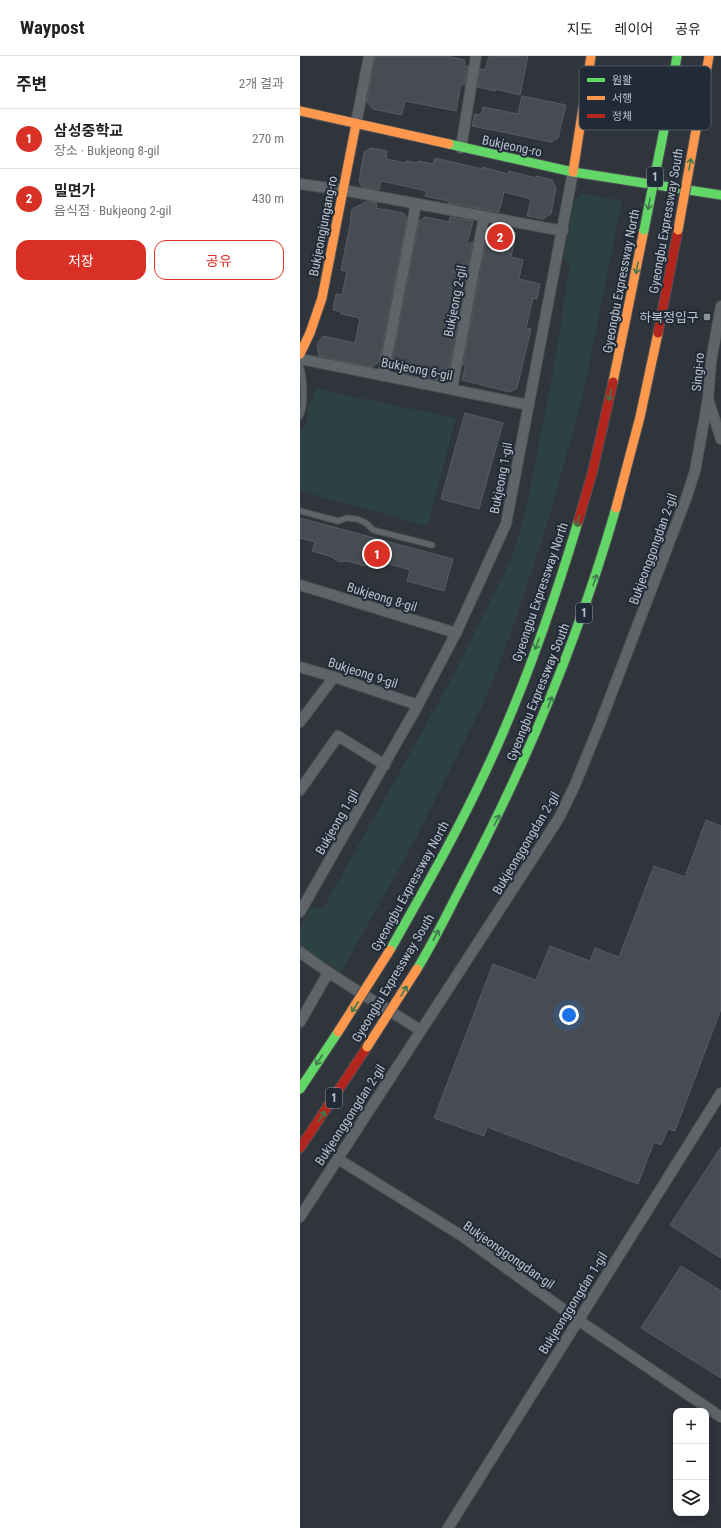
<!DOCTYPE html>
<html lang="ko">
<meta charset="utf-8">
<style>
:root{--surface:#fff;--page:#f6f6f6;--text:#222;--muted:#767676;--line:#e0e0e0;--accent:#d93025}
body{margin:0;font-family:"Roboto Condensed","Noto Sans KR",sans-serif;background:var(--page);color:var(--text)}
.controls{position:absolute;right:12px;bottom:12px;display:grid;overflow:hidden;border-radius:8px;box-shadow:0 2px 10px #0003}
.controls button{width:36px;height:36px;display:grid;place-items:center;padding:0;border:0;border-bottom:1px solid var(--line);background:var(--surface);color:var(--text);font:20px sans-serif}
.you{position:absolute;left:269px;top:959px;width:14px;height:14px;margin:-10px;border:3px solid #fff;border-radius:50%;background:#1a73e8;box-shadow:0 0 0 6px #1a73e833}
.badge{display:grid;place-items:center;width:26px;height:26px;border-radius:50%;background:var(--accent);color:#fff;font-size:13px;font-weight:700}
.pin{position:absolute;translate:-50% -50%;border:2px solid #fff;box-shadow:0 1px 4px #0006}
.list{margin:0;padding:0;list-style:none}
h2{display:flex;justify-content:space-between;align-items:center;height:52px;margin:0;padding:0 16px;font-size:17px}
h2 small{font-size:13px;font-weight:400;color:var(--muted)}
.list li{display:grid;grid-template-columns:26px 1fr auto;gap:12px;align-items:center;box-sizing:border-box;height:60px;padding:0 16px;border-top:1px solid var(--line)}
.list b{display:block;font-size:15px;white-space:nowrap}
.list p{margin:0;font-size:13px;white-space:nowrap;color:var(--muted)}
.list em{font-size:13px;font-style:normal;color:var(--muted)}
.actions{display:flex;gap:8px;padding:12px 16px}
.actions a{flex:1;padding:9px 0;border:1px solid var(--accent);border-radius:12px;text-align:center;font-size:14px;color:var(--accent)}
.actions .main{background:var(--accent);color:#fff}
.icon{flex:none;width:22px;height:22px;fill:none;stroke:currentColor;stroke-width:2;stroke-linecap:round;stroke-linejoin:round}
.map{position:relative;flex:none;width:421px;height:1472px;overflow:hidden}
header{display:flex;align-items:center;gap:24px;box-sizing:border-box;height:56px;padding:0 20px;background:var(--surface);border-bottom:1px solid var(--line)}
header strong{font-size:19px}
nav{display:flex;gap:22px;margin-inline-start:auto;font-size:14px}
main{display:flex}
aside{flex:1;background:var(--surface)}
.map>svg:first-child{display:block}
</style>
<header>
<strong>Waypost</strong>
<nav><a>지도</a><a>레이어</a><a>공유</a></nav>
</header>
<main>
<aside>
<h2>주변<small>2개 결과</small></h2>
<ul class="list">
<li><span class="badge">1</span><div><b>삼성중학교</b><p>장소 · Bukjeong 8-gil</p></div><em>270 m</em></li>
<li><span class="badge">2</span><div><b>밀면가</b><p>음식점 · Bukjeong 2-gil</p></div><em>430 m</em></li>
</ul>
<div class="actions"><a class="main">저장</a><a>공유</a></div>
</aside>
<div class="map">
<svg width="421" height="1472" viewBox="0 0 421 1472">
<rect width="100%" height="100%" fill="#2f353b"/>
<!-- green -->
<g fill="#2c4142">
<polygon points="281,137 322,145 283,340 247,469 211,577 185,644 114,786 41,916 0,890 0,871 10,852 24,851 151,624 210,506 225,459 255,304 270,208 263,204 274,147"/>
<polygon points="16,333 156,362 128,470 0,435 0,375 6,369 8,353"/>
</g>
<!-- building -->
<g fill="#474c52" stroke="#575c63">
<polygon points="75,0 147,0 165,4 164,10 168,10 165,29 161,28 156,55 105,45 102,59 73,53 67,46"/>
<polygon points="189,0 228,0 220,39 195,33 195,35 177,31 180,13 185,14"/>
<polygon points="222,40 266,49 258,82 251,86 172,70 175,58 181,59 183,51 218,58"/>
<polygon points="71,92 87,95 86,103 106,107 106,105 118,107 118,105 133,108 135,102 182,113 182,111 208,118 209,115 235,122 236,120 252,124 256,132 251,158 243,163 227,160 231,143 204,136 199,156 148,147 148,145 125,140 127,135 81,125 79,134 62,131 59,125 64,96"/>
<polygon points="68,145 77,147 76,152 103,157 107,162 79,306 72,311 19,300 17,289 23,280 55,287 60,262 41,258 41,256 33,254 36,238 42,239 47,216 41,214 51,164 50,164 52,153"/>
<polygon points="125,161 149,166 150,161 173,165 167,189 173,185 148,318 139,324 111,317 110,318 98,316 92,306 119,165"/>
<polygon points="195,172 216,177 211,201 223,204 219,223 240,228 237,243 233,242 226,272 231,273 217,332 210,336 162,324 166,308 163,309 188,176"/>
<polygon points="165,357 203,367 179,453 141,443"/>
<polygon points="0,462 153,503 144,535 107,525 110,514 68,502 66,510 47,505 39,506 32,501 12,495 15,486 0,482"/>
<polygon points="406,764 421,770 421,953 375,1075 368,1073 361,1089 354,1086 338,1128 187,1071 184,1080 134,1062 193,908 236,924 250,890 290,905 295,892 319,901 354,810 385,821"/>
<polygon points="421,1091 421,1202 370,1169"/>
<polygon points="381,1210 421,1235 421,1322 341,1272"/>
</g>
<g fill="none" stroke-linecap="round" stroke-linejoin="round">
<!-- lane casing -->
<g stroke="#4d5156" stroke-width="7">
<g id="lane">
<path d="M0 309C4 320 6 350 0 360"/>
<polyline points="0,455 38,465 47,462 57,463 66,467 73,474 132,489"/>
</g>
</g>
<!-- street casing -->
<g stroke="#4d5156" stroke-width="12">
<g id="street">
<polyline points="56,68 69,0"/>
<polyline points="161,92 176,0"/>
<polyline points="0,128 43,134 263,175"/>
<polyline points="421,250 411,305 408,343 421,383"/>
<polyline points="0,303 229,349"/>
<polyline points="83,320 116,148"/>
<polyline points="152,333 184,161"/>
<polyline points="0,529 156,577"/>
<polyline points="0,611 34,621 118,649"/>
<polyline points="0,666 34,621"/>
<polyline points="0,734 38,680 85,709"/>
<polyline points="0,856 118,649 156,577 206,468 273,116"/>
<path d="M0 896C38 925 80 948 120 974"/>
<polyline points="0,966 28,917"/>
<polyline points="38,1103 162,1180 278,1264 421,1361"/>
<path d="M0 1161C86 1028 173 895 259 762L275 729 301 665 387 440 395 415 408 343"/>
<polyline points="148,1472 421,1037"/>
</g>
</g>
<!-- fast casing -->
<g stroke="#4d5156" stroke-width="11">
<g id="fast">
<polyline points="365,69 377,0"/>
<polyline points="149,88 273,116 421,139"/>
<path d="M90 894C124 834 159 773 188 710 225 631 253 549 278 466"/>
<path d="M117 913C133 887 146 860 160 833 225 711 278 584 316 452"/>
<polyline points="0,1033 38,976"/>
</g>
</g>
<!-- slow casing -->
<g stroke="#4d5156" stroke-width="11">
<g id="slow">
<polyline points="0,55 149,88"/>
<polyline points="396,74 409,0"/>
<polyline points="273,116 291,0"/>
<polyline points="0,298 10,277 22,242 56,68"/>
<polyline points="313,326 344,174"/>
<polyline points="316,452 340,361 358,277"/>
</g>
</g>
<!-- jam casing -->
<g stroke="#4d5156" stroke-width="11">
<g id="jam">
<polyline points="358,277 378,174"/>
<polyline points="278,466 293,414 313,326"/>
<polyline points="0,1092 67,991"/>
</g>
</g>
<!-- lane -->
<use href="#lane" stroke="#5f6469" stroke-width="5"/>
<!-- street -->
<use href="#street" stroke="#5f6469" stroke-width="10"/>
<!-- fast -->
<use href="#fast" stroke="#63d668" stroke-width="9"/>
<!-- slow -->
<use href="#slow" stroke="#ff974d" stroke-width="9"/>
<!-- jam -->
<use href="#jam" stroke="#b3261e" stroke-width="9"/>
<!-- fast-bridge casing -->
<g stroke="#4b5157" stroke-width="11" stroke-linecap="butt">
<polyline id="fast-bridge" points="344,174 365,69"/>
</g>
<!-- slow-bridge casing -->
<g stroke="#4b5157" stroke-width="11" stroke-linecap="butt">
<g id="slow-bridge">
<polyline points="378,174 396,74"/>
<polyline points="38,976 90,894"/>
<polyline points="67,991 117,913"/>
</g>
</g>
<!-- fast-bridge -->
<use href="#fast-bridge" stroke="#63d668" stroke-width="9"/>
<!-- slow-bridge -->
<use href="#slow-bridge" stroke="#ff974d" stroke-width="9"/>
</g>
<!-- one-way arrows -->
<defs><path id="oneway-shaft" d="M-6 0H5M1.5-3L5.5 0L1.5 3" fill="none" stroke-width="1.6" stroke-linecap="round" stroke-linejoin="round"/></defs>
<g stroke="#3f784d">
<use href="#oneway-shaft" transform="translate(390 108) rotate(-80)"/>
<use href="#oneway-shaft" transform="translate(349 148) rotate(101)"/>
<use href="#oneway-shaft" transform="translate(337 212) rotate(101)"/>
<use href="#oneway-shaft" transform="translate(310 339) rotate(103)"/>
<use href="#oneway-shaft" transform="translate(278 465) rotate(106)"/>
<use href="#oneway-shaft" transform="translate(295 524) rotate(-72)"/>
<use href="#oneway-shaft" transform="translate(237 588) rotate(111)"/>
<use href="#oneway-shaft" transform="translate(250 646) rotate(-69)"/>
<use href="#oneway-shaft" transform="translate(197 764) rotate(-63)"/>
<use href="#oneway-shaft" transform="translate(136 879) rotate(-62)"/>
<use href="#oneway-shaft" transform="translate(104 935) rotate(-59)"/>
<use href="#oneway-shaft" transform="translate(55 951) rotate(123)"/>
<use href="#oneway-shaft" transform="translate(19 1004) rotate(124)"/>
<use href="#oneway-shaft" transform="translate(22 1060) rotate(-57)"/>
</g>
<!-- markers -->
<rect fill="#899199" stroke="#212b37" stroke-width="1.5" x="403" y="257" width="8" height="8" rx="2"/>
<g text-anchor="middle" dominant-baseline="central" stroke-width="4" stroke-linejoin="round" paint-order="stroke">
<!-- shield labels -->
<g fill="#212b37" stroke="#8c959f" stroke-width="1">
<rect x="347" y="111" width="16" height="20" rx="3"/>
<rect x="276" y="547" width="16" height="20" rx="3"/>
<rect x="26" y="1032" width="16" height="20" rx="3"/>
</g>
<g font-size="12" font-weight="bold" fill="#bac2cb">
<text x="355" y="121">1</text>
<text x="284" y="557">1</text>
<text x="34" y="1042">1</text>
</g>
<!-- street labels -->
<g font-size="13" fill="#bac2cb" stroke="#212b37">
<text transform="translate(212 90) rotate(12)">Bukjeong-ro</text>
<text transform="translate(366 165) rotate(-80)">Gyeongbu Expressway South</text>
<text transform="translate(23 170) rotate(-79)">Bukjeongjungang-ro</text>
<text transform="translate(321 225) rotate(-79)">Gyeongbu Expressway North</text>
<text transform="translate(155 245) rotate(-79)">Bukjeong 2-gil</text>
<text transform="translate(117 313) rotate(11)">Bukjeong 6-gil</text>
<text transform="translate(398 316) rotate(-85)">Singi-ro</text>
<text transform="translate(201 422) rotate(-79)">Bukjeong 1-gil</text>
<text transform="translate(353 493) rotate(-70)">Bukjeonggongdan 2-gil</text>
<text transform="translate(240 536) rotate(-71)">Gyeongbu Expressway North</text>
<text transform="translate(82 541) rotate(17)">Bukjeong 8-gil</text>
<text transform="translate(63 617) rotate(18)">Bukjeong 9-gil</text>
<text transform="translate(238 636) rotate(-68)">Gyeongbu Expressway South</text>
<text transform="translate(37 766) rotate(-60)">Bukjeong 1-gil</text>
<text transform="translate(226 787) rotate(-59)">Bukjeonggongdan 2-gil</text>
<text transform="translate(110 830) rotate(-61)">Gyeongbu Expressway North</text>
<text transform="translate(93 922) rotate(-59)">Gyeongbu Expressway South</text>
<text transform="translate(50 1059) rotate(-57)">Bukjeonggongdan 2-gil</text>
<text transform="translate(209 1199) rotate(35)">Bukjeonggongdan-gil</text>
<text transform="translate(273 1247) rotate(-58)">Bukjeonggongdan 1-gil</text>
</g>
<!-- poi labels -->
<g font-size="13" fill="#bac2cb" stroke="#212b37" text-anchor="end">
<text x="399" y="261">하북정입구</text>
</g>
</g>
<!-- legend -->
<rect x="279" y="10" width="132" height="64" rx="6" fill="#212b37" stroke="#4f5863" stroke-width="1"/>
<rect x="287" y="22" width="18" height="4" fill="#63d668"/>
<rect x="287" y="40" width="18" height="4" fill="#ff974d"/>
<rect x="287" y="58" width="18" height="4" fill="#b3261e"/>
<g font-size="11" fill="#bac2cb">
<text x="312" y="28">원활</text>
<text x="312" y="46">서행</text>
<text x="312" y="64">정체</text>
</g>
</svg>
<div class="controls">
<button>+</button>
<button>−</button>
<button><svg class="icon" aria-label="layers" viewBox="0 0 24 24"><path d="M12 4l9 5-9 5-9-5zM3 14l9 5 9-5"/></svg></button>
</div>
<div class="you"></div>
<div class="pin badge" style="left:77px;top:498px">1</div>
<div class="pin badge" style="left:200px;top:181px">2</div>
</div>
</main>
